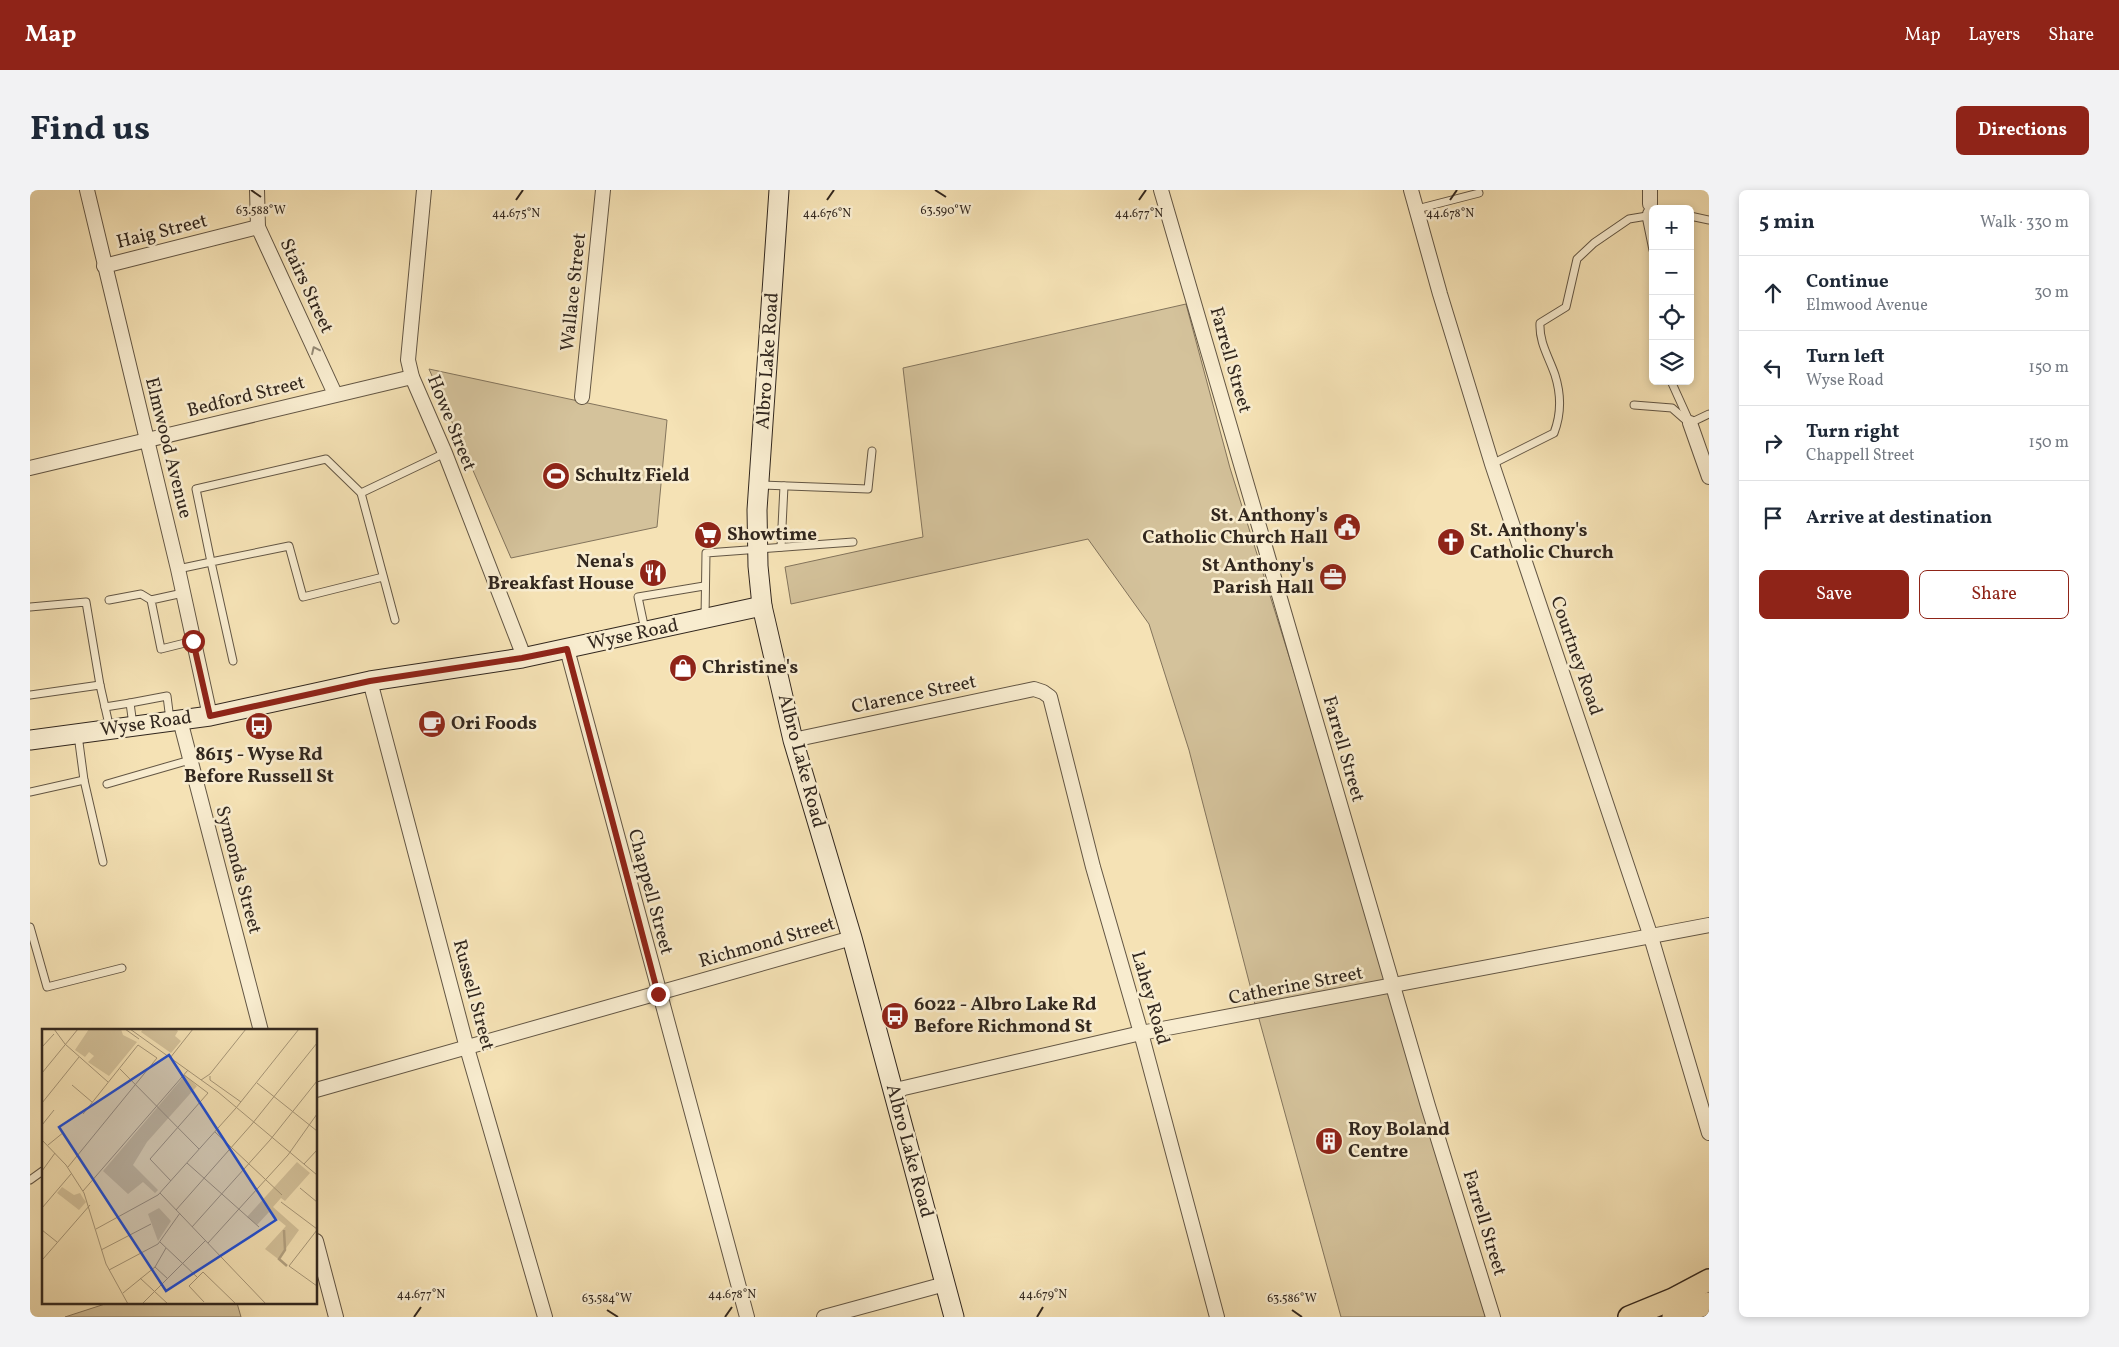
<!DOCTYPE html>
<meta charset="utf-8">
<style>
:root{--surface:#fff;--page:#f2f2f3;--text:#1f2937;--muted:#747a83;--line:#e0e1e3;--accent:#8f2418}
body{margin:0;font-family:Vollkorn,serif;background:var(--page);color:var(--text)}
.controls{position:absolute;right:15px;top:15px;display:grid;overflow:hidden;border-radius:8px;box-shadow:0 2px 8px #0003}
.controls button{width:45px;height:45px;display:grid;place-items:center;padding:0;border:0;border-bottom:1px solid var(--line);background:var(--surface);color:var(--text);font:25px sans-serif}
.stop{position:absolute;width:15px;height:15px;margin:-11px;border:4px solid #8f2418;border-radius:50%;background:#fff}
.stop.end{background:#8f2418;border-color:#fff;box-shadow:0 1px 5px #0008}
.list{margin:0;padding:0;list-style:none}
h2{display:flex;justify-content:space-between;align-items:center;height:65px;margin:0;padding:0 20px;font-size:21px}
h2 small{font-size:16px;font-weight:400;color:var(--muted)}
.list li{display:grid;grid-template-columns:32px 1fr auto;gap:15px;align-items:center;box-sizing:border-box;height:75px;padding:0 20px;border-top:1px solid var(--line)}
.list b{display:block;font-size:19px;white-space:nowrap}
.list p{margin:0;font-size:16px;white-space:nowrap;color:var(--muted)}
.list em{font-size:16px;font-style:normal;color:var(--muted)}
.actions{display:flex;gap:10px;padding:15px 20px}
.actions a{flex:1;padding:11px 0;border:1px solid var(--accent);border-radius:8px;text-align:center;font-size:18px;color:var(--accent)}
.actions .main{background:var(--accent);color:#fff}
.icon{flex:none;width:28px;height:28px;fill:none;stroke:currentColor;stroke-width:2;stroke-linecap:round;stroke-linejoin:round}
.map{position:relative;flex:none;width:1679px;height:1127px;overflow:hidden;border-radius:8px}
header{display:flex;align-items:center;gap:30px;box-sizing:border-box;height:70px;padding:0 25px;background:var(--accent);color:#fff}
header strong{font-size:24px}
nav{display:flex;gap:28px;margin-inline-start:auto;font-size:18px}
.intro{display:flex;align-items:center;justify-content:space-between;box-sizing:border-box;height:120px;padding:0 30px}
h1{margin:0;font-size:35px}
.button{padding:12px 22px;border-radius:8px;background:var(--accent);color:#fff;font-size:18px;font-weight:700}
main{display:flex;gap:30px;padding:0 30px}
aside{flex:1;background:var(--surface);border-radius:8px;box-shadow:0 2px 8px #0003}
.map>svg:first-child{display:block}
</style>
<header>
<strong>Map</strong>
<nav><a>Map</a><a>Layers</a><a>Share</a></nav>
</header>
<div class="intro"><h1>Find us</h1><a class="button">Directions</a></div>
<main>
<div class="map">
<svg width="1679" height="1127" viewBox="0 0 1679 1127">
<rect width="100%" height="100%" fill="#f5e2b5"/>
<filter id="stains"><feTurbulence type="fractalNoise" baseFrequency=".004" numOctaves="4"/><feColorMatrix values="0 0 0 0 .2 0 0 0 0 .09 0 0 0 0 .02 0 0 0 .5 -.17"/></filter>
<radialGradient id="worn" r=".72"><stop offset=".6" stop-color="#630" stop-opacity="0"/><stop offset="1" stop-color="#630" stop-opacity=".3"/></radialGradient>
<!-- green -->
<g fill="#d4c29b" stroke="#83745c">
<polygon points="1156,114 1200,278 1358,782 1458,1127 1311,1127 1223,807 1159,560 1119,434 1058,349 761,414 755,377 893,347 873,178"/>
<polygon points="399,179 637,230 627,337 481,368"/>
<polygon points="78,1113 207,1113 211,1127 35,1127"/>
</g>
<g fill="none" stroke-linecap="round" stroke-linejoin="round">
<!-- service casing -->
<g stroke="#635644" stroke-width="9">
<g id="service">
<polyline points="1387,19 1449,3"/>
<polyline points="1617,22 1616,26 1623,60"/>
<polyline points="1660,26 1679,30"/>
<polyline points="1641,191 1660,233 1679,224"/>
<polyline points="1604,215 1642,218 1658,232"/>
<path d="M1462 274 1524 243C1531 225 1531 204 1525 185 1519 167 1509 153 1510 133L1536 117 1547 69 1564 53 1599 29 1623 25"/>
<polyline points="729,295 838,299 842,261"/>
<polyline points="751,357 754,296"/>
<polyline points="148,379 181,372 166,299 296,269 331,303"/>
<polyline points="153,403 121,410 131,459 163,451"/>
<polyline points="79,410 111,404 121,410"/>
<polyline points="0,417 56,412 70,495"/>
<polyline points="675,428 676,363 823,352"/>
<polyline points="365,430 331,303 415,263"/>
<polyline points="615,440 608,407 674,396"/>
<polyline points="203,471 181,372 259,356 273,407 353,387"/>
<polyline points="0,505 70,495 80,539"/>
<polyline points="75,517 100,513"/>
<polyline points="103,535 100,513 137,506 140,530"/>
<polyline points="54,590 73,672"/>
<polyline points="77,594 160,570"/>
<polyline points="0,602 54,590 48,545"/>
<polyline points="0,737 17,797 92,778"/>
<polyline points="0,990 14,980"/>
</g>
</g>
<!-- minor casing -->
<g stroke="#635644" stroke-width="16">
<g id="minor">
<polyline points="57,0 148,379 180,526"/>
<polyline points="227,0 228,37 305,204"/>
<polyline points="394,0 378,170 382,187 415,263 491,459 492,468"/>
<polyline points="1131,0 1398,916 1463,1127"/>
<polyline points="1381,0 1410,104 1462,274 1621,747 1679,943"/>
<polyline points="1620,14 1620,0"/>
<polyline points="74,76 228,37"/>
<polyline points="552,207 573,0"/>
<polyline points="1660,233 1679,287"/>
<polyline points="0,278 382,187"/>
<polyline points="537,459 717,1127"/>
<polyline points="340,491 437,858 515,1127"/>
<polyline points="150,530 231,841"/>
<polyline points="763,550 1004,499 1013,502 1020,507 1063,677 1111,843 1187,1127"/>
<polyline points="286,900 822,748"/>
<polyline points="862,902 874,898 1111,843 1679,735"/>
<polyline points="286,1051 306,1127"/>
<polyline points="794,1127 915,1094"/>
</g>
</g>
<!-- secondary casing -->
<g stroke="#32271e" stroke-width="21">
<g id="secondary">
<polyline points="749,0 727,320 728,376 732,416 763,550 822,748 924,1127"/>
<polyline points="0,550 180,526 340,491 492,468 732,416"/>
</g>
</g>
<!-- primary casing -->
<g stroke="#32271e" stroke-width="24">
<g id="primary">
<polyline points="1599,1127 1643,1109 1679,1090"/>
<polyline points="1643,1127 1679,1113"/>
</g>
</g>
<!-- service -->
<use href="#service" stroke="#f8eccf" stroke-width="7"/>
<!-- minor -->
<use href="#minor" stroke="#f8eccf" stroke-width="14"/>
<!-- secondary -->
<use href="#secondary" stroke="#f8eccf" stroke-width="19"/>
<!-- primary -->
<use href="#primary" stroke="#f5e2b5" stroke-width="21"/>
</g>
<!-- one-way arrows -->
<defs><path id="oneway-chevron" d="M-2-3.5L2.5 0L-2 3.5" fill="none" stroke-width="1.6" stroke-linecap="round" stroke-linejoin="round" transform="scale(1.25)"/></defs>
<use stroke="#958a76" href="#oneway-chevron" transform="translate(285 160) rotate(-115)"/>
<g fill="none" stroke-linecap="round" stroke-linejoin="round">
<!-- route -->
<polyline stroke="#8f2418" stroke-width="6" points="163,451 180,526 340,491 492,468 537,459 628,804"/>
</g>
<!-- ticks -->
<path fill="none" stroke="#32271e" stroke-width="2" d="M221 0 231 7M905 0 916 7M486 10 493 0M797 10 804 0M1109 10 1116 0M1420 10 1427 0M577 1120 588 1127M1262 1120 1272 1127M384 1127 391 1117M695 1127 702 1117M1007 1127 1013 1117"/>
<!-- icons -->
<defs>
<g id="stadium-disc" transform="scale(1.4375)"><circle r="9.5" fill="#8f2418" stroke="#f8eccf"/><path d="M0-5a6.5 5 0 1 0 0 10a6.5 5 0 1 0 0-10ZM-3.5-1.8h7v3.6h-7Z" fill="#fff"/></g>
<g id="civic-disc" transform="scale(1.4375)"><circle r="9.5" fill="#8f2418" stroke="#f8eccf"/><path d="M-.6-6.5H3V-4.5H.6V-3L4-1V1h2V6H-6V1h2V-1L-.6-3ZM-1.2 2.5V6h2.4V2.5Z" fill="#fff"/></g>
<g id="supermarket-disc" transform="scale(1.4375)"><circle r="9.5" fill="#8f2418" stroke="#f8eccf"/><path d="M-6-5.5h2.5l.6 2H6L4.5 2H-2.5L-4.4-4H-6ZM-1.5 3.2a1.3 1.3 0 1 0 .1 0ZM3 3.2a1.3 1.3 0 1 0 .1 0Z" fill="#fff"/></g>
<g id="church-disc" transform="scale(1.4375)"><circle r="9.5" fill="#8f2418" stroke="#f8eccf"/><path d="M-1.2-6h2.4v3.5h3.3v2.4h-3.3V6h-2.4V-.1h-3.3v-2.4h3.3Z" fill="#fff"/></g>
<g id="restaurant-disc" transform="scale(1.4375)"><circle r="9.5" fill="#8f2418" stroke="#f8eccf"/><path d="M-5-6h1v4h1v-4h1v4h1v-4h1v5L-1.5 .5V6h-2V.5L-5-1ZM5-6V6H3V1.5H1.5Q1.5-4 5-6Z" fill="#fff"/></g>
<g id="office-disc" transform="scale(1.4375)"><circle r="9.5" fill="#8f2418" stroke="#f8eccf"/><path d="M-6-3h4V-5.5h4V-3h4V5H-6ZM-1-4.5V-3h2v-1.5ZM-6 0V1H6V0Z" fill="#fff"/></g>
<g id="shop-disc" transform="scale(1.4375)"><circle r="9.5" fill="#8f2418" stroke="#f8eccf"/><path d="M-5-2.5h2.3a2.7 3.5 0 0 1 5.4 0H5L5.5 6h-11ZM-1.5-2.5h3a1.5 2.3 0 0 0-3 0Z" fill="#fff"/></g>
<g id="cafe-disc" transform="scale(1.4375)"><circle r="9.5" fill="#8f2418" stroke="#f8eccf"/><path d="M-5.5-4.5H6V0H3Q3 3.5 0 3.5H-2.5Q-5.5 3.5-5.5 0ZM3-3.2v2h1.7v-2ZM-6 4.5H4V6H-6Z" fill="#fff"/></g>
<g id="bus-disc" transform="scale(1.4375)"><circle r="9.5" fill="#8f2418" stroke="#f8eccf"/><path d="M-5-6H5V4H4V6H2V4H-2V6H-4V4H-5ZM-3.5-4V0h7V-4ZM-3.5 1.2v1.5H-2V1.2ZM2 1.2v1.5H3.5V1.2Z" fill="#fff"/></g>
<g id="building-disc" transform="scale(1.4375)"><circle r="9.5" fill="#8f2418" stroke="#f8eccf"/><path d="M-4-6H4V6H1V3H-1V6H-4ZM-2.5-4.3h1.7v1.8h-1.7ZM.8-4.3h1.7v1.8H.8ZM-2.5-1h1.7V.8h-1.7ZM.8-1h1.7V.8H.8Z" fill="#fff"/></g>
</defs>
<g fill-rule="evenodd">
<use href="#stadium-disc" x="526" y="286"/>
<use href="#civic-disc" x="1317" y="337"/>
<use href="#supermarket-disc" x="678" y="345"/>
<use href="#church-disc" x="1421" y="352"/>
<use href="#restaurant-disc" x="623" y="383"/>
<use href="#office-disc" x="1303" y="387"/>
<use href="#shop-disc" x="653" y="478"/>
<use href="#cafe-disc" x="402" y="534"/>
<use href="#bus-disc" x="229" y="536"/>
<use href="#bus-disc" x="865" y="826"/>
<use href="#building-disc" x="1299" y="951"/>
</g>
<g text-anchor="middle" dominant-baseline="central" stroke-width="5" stroke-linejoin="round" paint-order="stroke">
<!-- street labels -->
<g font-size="19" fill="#32271e" stroke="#f8eccf">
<text transform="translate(132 42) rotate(-14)">Haig Street</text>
<text transform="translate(276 96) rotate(65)">Stairs Street</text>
<text transform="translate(544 102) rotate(-84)">Wallace Street</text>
<text transform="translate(1200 170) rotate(74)">Farrell Street</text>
<text transform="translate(738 171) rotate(-86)">Albro Lake Road</text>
<text transform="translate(216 207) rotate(-14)">Bedford Street</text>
<text transform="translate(421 233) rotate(68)">Howe Street</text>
<text transform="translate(138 258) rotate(76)">Elmwood Avenue</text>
<text transform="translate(603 445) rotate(-12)">Wyse Road</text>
<text transform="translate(1546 466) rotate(71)">Courtney Road</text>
<text transform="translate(884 505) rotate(-12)">Clarence Street</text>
<text transform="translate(116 534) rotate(-8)">Wyse Road</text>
<text transform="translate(1313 559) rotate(74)">Farrell Street</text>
<text transform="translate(771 571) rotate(75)">Albro Lake Road</text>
<text transform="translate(208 680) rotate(75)">Symonds Street</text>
<text transform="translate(620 702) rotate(75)">Chappell Street</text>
<text transform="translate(737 753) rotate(-16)">Richmond Street</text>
<text transform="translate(1266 796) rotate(-11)">Catherine Street</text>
<text transform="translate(443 805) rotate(75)">Russell Street</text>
<text transform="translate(1120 808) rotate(74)">Lahey Road</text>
<text transform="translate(879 961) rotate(75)">Albro Lake Road</text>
<text transform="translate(1454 1033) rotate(73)">Farrell Street</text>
</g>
<!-- poi labels -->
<g font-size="19" font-weight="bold" fill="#32271e" stroke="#f8eccf" text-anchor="start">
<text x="545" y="286">Schultz Field</text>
<text x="1298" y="326" text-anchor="end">St. Anthony's<tspan x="1298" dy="22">Catholic Church Hall</tspan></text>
<text x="1440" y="341">St. Anthony's<tspan x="1440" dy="22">Catholic Church</tspan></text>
<text x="697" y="345">Showtime</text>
<text x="604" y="372" text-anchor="end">Nena's<tspan x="604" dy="22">Breakfast House</tspan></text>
<text x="1284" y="376" text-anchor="end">St Anthony's<tspan x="1284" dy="22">Parish Hall</tspan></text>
<text x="672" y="478">Christine's</text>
<text x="421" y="534">Ori Foods</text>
<text x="229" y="565" text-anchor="middle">8615 - Wyse Rd<tspan x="229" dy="22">Before Russell St</tspan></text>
<text x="884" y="815">6022 - Albro Lake Rd<tspan x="884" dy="22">Before Richmond St</tspan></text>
<text x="1318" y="940">Roy Boland<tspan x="1318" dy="22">Centre</tspan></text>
</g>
</g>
<!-- overview -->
<g transform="translate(12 839)">
<rect width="275" height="275" fill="#f5e2b5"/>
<path d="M47 0H79L81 6 95 13 67 47 46 33 52 27 47 23 43 28 33 21ZM101 0H134L136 2 133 7 139 12 129 24 99 3ZM143 46 155 57 105 113 91 136 116 161 113 164 101 153 86 165 61 142ZM255 133 268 144 243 172 239 169 231 178 257 201 237 229 244 236 223 220 244 197 227 183 215 196 205 188ZM20 158 32 166 38 164 41 169 44 173 37 181 15 164ZM117 179 129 192 116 212 106 185Z" fill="#d4c29b"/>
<path fill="none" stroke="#b3a282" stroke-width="2.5" d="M242 201 243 221 237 230 245 237"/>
<path fill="none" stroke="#a79779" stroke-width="1" d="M12 0 23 15 66 53M83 0 97 10M88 0 176 63 275 146M0 18 12 5M128 29 151 0M78 40 157 120M0 44 36 0M168 47V51L199 73M159 51 168 45 204 0M215 54 275 102M30 56 50 73M0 74 37 28M194 79 257 0M0 96 12 81M173 103 240 166M0 111 24 136 42 164 64 235 86 275M6 116 22 103M145 134 217 198M262 135 275 121M26 138 115 29 96 16 41 85M0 142 13 124M129 152 108 130 166 64 142 46M258 159 275 173M41 162 146 41M118 164 224 275M239 173 275 200M0 179 29 145M134 181 210 95 275 14M150 198 228 111 275 52M54 200 116 166 194 79M0 201 15 213M275 201 247 237 275 257M118 213 155 248M166 214 246 126 275 85M59 221 109 195M1 230 48 176M113 238 126 250M67 241 116 215 138 184M98 249 126 275M81 264 113 238 124 219M162 273 147 257 161 243 194 275M100 275 164 211"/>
<path fill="#1d4ed8" fill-opacity="0.15" stroke="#1d4ed8" stroke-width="2.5" d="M127 26 234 191 124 262 17 98Z"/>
<rect width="275" height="275" fill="none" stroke="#32271e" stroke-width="2.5"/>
</g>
<g font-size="12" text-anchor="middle" fill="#32271e" stroke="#f8eccf" stroke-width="5" stroke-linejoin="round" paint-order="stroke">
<text x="231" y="24">63.588°W</text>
<text x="916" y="24">63.590°W</text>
<text x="797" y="27">44.676°N</text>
<text x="1109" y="27">44.677°N</text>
<text x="486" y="27">44.675°N</text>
<text x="1420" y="27">44.678°N</text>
<text x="391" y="1108">44.677°N</text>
<text x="702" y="1108">44.678°N</text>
<text x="1013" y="1108">44.679°N</text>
<text x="577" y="1112">63.584°W</text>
<text x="1262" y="1112">63.586°W</text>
</g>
<rect width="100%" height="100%" filter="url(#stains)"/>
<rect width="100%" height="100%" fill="url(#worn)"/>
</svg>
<div class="controls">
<button>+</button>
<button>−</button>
<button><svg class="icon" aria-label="locate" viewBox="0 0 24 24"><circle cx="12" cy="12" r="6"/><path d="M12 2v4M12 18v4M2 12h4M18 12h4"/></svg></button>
<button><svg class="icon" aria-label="layers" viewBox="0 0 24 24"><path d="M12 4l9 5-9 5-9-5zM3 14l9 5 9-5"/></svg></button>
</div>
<div class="stop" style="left:163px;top:451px"></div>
<div class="stop end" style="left:628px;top:804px"></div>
</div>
<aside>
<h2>5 min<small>Walk · 330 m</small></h2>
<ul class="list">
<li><svg class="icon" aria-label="ahead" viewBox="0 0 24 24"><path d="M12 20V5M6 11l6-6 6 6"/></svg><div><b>Continue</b><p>Elmwood Avenue</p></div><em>30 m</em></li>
<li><svg class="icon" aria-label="left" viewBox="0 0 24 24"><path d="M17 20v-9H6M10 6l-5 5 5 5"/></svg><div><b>Turn left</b><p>Wyse Road</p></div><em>150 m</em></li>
<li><svg class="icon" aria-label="right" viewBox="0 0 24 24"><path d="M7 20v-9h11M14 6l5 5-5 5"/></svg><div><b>Turn right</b><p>Chappell Street</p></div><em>150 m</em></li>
<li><svg class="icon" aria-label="arrive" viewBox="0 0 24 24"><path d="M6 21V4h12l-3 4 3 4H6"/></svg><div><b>Arrive at destination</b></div></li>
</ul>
<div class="actions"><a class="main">Save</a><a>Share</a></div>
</aside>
</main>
